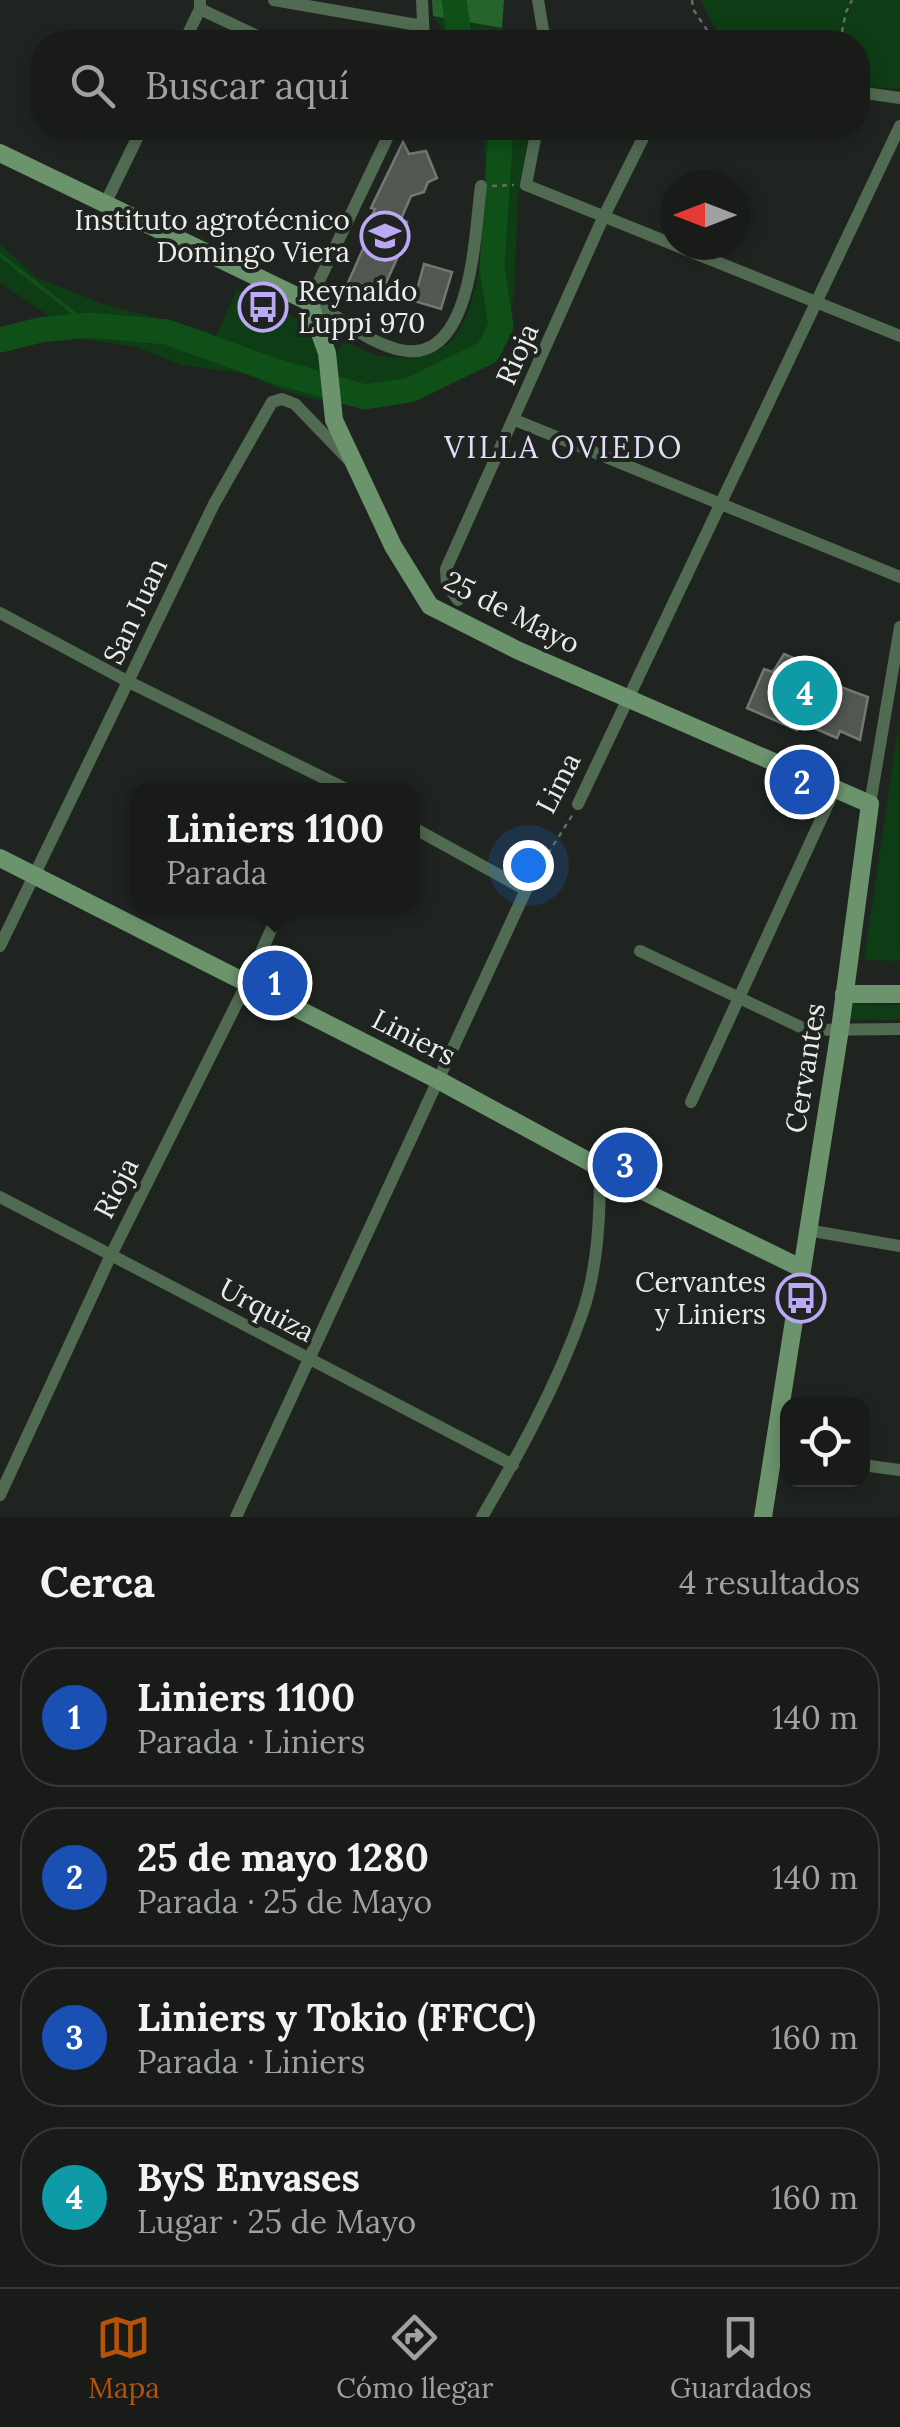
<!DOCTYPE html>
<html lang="es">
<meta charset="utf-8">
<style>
:root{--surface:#181b18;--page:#212421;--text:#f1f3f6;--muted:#9fa1a2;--line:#363937;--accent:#b45309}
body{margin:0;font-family:Lora,serif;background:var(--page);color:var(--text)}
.controls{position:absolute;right:30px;bottom:30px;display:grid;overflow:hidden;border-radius:20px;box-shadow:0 5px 15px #0003}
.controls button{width:90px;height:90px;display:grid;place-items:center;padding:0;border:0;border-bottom:2px solid var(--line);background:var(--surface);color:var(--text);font:50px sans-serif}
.compass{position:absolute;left:660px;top:170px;width:90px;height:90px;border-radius:50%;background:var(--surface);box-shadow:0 5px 15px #0003;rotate:270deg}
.you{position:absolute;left:528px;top:865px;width:35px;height:35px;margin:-25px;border:8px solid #fff;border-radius:50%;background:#1a73e8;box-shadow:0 0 0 15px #1a73e833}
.badge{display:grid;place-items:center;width:65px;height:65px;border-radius:50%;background:var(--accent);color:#fff;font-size:32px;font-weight:700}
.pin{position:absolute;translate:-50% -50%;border:5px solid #fff;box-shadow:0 2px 10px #0006}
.popup{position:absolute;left:130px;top:783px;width:290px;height:130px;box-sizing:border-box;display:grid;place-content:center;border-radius:20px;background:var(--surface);filter:drop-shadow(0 2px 8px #0005);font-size:32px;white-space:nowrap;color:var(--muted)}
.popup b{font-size:38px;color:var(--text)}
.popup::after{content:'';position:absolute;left:50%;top:100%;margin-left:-20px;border:20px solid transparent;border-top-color:var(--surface)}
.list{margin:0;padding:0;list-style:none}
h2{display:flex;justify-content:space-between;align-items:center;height:130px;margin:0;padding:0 40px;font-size:42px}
h2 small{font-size:32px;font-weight:400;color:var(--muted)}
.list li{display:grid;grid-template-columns:65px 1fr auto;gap:30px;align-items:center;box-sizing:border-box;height:140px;margin:0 20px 20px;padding:0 20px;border:2px solid var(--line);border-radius:40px}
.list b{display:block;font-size:38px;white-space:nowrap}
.list p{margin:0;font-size:32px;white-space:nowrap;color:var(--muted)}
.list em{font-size:32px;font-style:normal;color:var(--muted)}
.icon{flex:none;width:55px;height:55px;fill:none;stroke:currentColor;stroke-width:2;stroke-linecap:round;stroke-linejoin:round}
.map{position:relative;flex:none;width:900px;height:1517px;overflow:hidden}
.search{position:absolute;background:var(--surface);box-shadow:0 5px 15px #0003;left:30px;right:30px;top:30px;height:110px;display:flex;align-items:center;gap:25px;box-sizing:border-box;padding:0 35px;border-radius:40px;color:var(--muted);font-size:38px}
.sheet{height:770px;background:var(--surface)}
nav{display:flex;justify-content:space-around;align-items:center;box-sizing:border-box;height:140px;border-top:2px solid var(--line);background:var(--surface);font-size:28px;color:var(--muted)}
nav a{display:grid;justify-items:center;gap:5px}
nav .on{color:var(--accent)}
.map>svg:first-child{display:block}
</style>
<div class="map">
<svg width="900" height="1517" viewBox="0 0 900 1517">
<rect width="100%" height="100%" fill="#202420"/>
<!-- green -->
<g fill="#0e3c14">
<polygon points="700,0 900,0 900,89 858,86 858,42 723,42"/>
<polygon points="433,16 502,28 517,42 451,42"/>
<path d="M482 128H530L518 199 514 293 506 338 485 364 460 378 407 397 324 402 281 390 247 374 182 365 136 347 84 339 0 283V244L36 277 103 304 206 331 216 336 237 289 299 320 323 352 318 357 334 355 345 341C354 345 364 351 373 354 396 361 437 358 453 339 487 299 490 178 482 128Z"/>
<polygon points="899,722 900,961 864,960"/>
<polygon points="849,1004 900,1005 900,1020 852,1020 849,1017"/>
</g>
<!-- forest -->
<polygon fill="#27642c" points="432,0 504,0 502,28 433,16"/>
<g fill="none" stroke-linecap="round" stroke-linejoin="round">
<!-- stream -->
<polyline stroke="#0f5019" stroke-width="4" points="0,255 89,325"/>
<!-- river -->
<g stroke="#0f5019" stroke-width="25">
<polyline points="454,0 460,42"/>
<polyline points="0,340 40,330 89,325 167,332 275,371 365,397 410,390 488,352 501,326 492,268 501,128"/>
</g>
</g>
<!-- building -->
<g fill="#525752" stroke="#727872" stroke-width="2.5">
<polygon points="403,142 409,154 426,151 437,178 428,182 424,192 411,196 401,219 407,222 394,250 400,252 384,287 390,290 385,302 347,285 375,222 370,220 375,209 371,208"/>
<polygon points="424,264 452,272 441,309 414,301"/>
<polygon points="784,654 825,672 822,680 868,697 860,740 840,731 837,738 800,722 797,730 747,708 764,669 773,672"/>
</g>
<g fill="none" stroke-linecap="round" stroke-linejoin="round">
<!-- path -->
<g stroke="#666a66" stroke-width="2.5" stroke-dasharray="5 5" stroke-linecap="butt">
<polyline points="692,0 693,9 715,42"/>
<polyline points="840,42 846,12 852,0"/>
<polyline points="492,186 514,185"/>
<polyline points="532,879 573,814"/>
</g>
<!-- street -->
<g stroke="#516a52" stroke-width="12">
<polyline points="274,0 423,26"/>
<polyline points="422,0 424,42"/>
<polyline points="538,0 545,42"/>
<polyline points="200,9 270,42"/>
<polyline points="184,42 200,9 200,0"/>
<polyline points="858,92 900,98"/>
<path d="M392 128 309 302C341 314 357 338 396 349 474 370 474 233 481 186"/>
<polyline points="537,128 526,185 900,336"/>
<polyline points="105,204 142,128"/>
<polyline points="515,420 900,577"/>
<polyline points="458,600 447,585 446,569 603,218 648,128"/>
<polyline points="0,613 129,682 348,790"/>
<polyline points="578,804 900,126"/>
<polyline points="870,804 900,627"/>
<polyline points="0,946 214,504 272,402 282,399 295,404 347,458"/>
<polyline points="640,951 807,1030 900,1029"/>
<polyline points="691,1102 834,791"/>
<polyline points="0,1197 513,1465"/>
<polyline points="807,1230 900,1246"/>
<polyline points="862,1465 900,1470"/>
<polyline points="0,1495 111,1255 247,983 282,906"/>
<polyline points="236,1517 526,890 412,827"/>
<path d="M482 1517C520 1452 557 1385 582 1314 598 1269 600 1216 600 1168"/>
</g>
<!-- secondary -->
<g stroke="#6b936c" stroke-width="18">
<polyline points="0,153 309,302 327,353 334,420 393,546 430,606 517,650 870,804 840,1029 763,1517"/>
<polyline points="0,858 440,1081 645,1192 801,1268"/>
<polyline points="844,994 900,994"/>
</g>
</g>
<!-- icons -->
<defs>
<g id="school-ring" transform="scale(2.5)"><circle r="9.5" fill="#202420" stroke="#bca9f5" stroke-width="1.5"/><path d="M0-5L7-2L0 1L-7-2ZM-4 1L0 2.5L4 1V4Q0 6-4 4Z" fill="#bca9f5"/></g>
<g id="bus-ring" transform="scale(2.5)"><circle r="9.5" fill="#202420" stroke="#bca9f5" stroke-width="1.5"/><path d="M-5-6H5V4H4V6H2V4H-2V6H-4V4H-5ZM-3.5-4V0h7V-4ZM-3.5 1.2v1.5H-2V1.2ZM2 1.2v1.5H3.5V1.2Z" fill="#bca9f5"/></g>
</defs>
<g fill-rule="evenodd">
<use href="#school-ring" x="385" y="236"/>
<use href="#bus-ring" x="263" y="307"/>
<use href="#bus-ring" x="801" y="1298"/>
</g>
<g text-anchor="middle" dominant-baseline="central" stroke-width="8" stroke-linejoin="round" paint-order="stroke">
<!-- poi labels -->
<g font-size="28" fill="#eaedea" stroke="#202420" text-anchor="end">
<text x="350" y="220">Instituto agrotécnico<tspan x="350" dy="32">Domingo Viera</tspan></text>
<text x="298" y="291" text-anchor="start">Reynaldo<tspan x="298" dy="32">Luppi 970</tspan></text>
<text x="766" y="1282">Cervantes<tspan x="766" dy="32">y Liniers</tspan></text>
</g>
<!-- street labels -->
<g font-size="28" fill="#eaedea" stroke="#202420">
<text transform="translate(517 354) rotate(-66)">Rioja</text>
<text transform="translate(135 611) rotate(-65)">San Juan</text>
<text transform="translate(512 612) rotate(27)">25 de Mayo</text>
<text transform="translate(558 783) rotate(-63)">Lima</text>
<text transform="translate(414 1037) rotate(27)">Liniers</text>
<text transform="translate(805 1068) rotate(-81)">Cervantes</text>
<text transform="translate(116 1188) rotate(-63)">Rioja</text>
<text transform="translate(267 1310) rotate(28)">Urquiza</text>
</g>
<!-- neighbourhood labels -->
<g font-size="30" letter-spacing="2.5" fill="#e3ddfa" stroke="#202420">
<text x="564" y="447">VILLA OVIEDO</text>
</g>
</g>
</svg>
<div class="controls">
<button><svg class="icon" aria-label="locate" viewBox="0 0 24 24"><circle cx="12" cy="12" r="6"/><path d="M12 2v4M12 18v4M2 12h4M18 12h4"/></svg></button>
</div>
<svg class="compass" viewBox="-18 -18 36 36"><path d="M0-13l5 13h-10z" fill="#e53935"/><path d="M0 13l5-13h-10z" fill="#9fa1a2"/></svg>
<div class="you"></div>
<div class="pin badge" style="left:275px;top:983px;background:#1a4fb4">1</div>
<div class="popup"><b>Liniers 1100</b>Parada</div>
<div class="pin badge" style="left:802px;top:782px;background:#1a4fb4">2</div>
<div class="pin badge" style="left:625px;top:1165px;background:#1a4fb4">3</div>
<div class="pin badge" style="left:805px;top:693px;background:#0f9aa8">4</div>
<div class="search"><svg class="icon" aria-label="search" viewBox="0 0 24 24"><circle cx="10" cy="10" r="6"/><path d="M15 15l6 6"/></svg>Buscar aquí</div>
</div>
<section class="sheet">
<h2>Cerca<small>4 resultados</small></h2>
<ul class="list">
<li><span class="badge" style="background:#1a4fb4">1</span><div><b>Liniers 1100</b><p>Parada · Liniers</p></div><em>140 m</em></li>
<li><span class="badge" style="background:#1a4fb4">2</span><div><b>25 de mayo 1280</b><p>Parada · 25 de Mayo</p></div><em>140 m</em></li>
<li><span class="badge" style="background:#1a4fb4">3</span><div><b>Liniers y Tokio (FFCC)</b><p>Parada · Liniers</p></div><em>160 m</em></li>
<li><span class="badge" style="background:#0f9aa8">4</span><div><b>ByS Envases</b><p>Lugar · 25 de Mayo</p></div><em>160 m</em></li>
</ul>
</section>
<nav>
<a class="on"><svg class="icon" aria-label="map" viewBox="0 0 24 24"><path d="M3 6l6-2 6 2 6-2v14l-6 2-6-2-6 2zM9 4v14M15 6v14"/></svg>Mapa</a>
<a><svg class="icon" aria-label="directions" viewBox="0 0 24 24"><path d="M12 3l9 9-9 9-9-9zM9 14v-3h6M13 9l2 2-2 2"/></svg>Cómo llegar</a>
<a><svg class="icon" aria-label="saved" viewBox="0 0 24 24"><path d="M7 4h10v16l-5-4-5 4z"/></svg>Guardados</a>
</nav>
